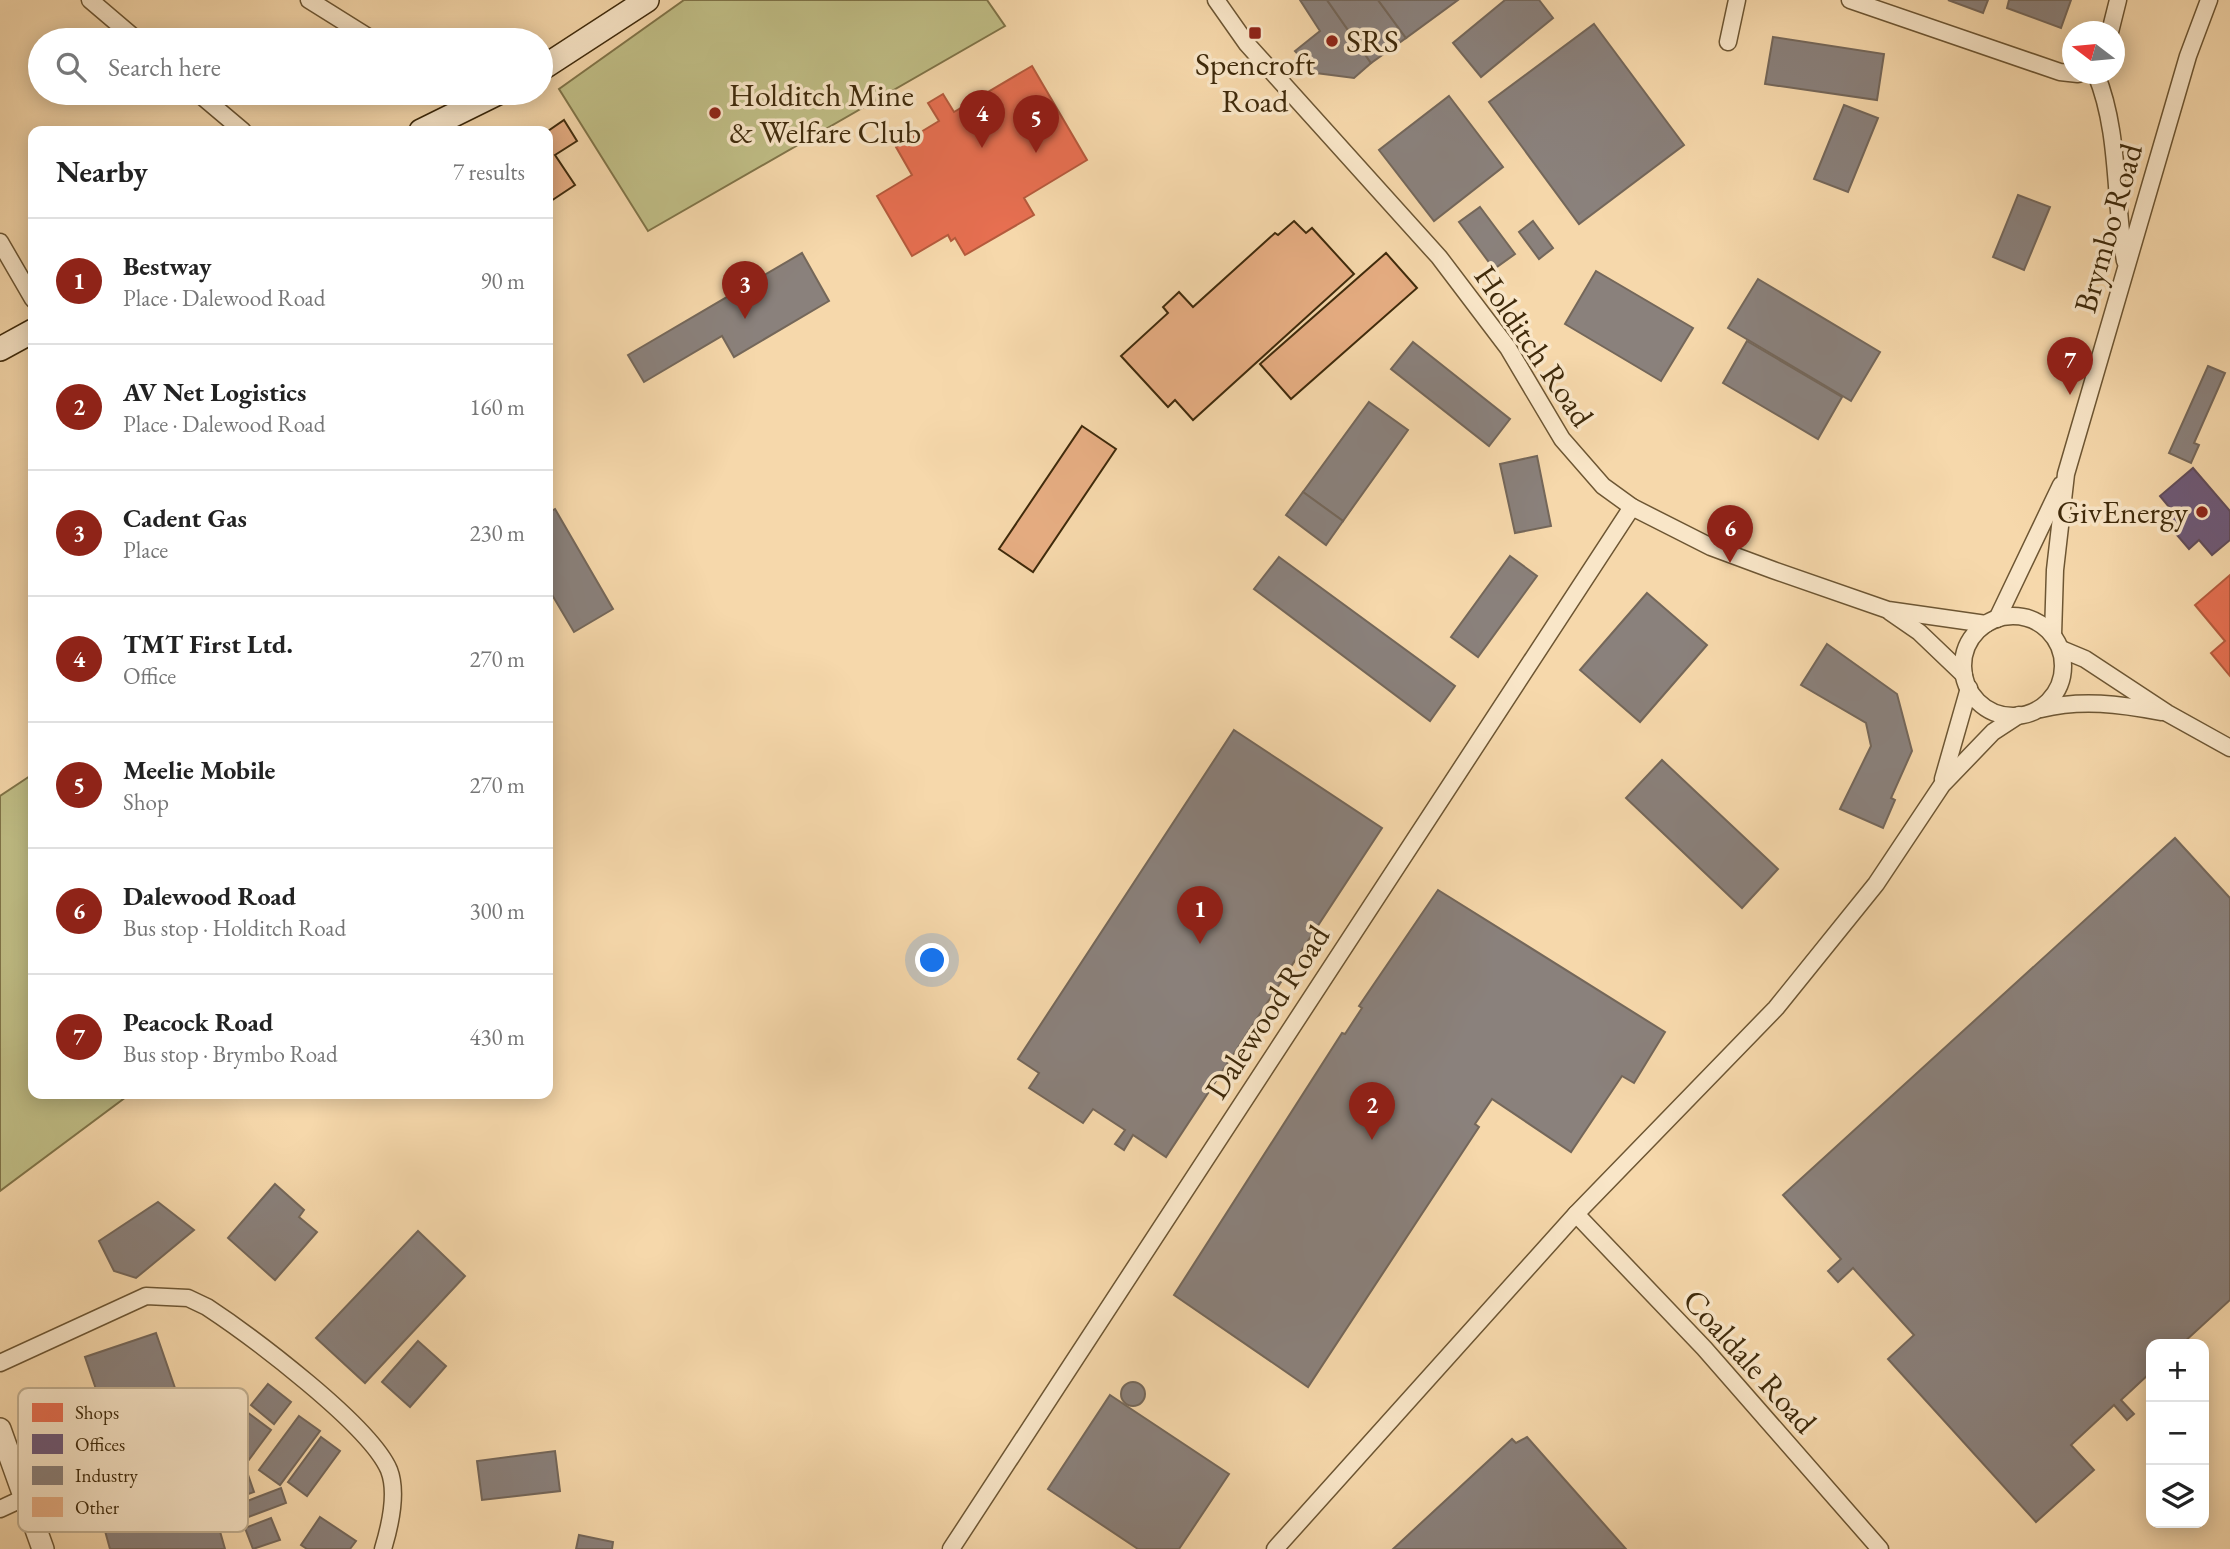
<!DOCTYPE html>
<meta charset="utf-8">
<style>
:root{--surface:#fff;--page:#f2f2f2;--text:#222;--muted:#767676;--line:#e0e0e0;--accent:#8f2418}
body{margin:0;font-family:"EB Garamond",serif;background:var(--page);color:var(--text)}
.controls{position:absolute;right:21px;bottom:21px;display:grid;overflow:hidden;border-radius:14px;box-shadow:0 4px 18px #0003}
.controls button{width:63px;height:63px;display:grid;place-items:center;padding:0;border:0;border-bottom:2px solid var(--line);background:var(--surface);color:var(--text);font:35px sans-serif}
.compass{position:absolute;left:2062px;top:21px;width:63px;height:63px;border-radius:50%;background:var(--surface);box-shadow:0 4px 18px #0003;rotate:286deg}
.you{position:absolute;left:933px;top:961px;width:24px;height:24px;margin:-18px;border:5px solid #fff;border-radius:50%;background:#1a73e8;box-shadow:0 0 0 10px #1a73e833}
.badge{display:grid;place-items:center;width:46px;height:46px;border-radius:50%;background:var(--accent);color:#fff;font-size:23px;font-weight:700}
.pin{position:absolute;translate:-50% -58px;filter:drop-shadow(0 2px 4px #0008)}
.pin::after{content:'';position:absolute;top:37px;width:24px;height:21px;background:inherit;clip-path:polygon(0 0,100% 0,50% 100%)}
.list{margin:0;padding:0;list-style:none}
h2{display:flex;justify-content:space-between;align-items:center;height:91px;margin:0;padding:0 28px;font-size:30px}
h2 small{font-size:23px;font-weight:400;color:var(--muted)}
.list li{display:grid;grid-template-columns:46px 1fr auto;gap:21px;align-items:center;box-sizing:border-box;height:126px;padding:0 28px;border-top:2px solid var(--line)}
.list b{display:block;font-size:26px;white-space:nowrap}
.list p{margin:0;font-size:23px;white-space:nowrap;color:var(--muted)}
.list em{font-size:23px;font-style:normal;color:var(--muted)}
.icon{flex:none;width:38px;height:38px;fill:none;stroke:currentColor;stroke-width:2;stroke-linecap:round;stroke-linejoin:round}
.map{position:relative;flex:none;width:2230px;height:1549px;overflow:hidden}
.search{position:absolute;background:var(--surface);box-shadow:0 4px 18px #0003;left:28px;top:28px;width:525px;height:77px;display:flex;align-items:center;gap:18px;box-sizing:border-box;padding:0 24px;border-radius:38px;color:var(--muted);font-size:26px}
.panel{position:absolute;background:var(--surface);box-shadow:0 4px 18px #0003;left:28px;top:126px;width:525px;height:973px;border-radius:14px}
.map>svg:first-child{display:block}
</style>
<div class="map">
<svg width="2230" height="1549" viewBox="0 0 2230 1549">
<rect width="100%" height="100%" fill="#f6d8ab"/>
<filter id="stains"><feTurbulence type="fractalNoise" baseFrequency=".00286" numOctaves="4"/><feColorMatrix values="0 0 0 0 .2 0 0 0 0 .09 0 0 0 0 .02 0 0 0 .5 -.17"/></filter>
<radialGradient id="worn" r=".72"><stop offset=".6" stop-color="#630" stop-opacity="0"/><stop offset="1" stop-color="#630" stop-opacity=".3"/></radialGradient>
<!-- green -->
<g fill="#c0be86" stroke="#807448" stroke-width="2">
<polygon points="684,0 987,0 1005,26 648,231 559,89"/>
<polygon points="33,774 33,1094 130,1094 0,1191 0,796"/>
</g>
<!-- shops -->
<g fill="#e76f51" stroke="#b55a3c" stroke-width="2">
<polygon points="1032,66 1087,160 1024,198 1034,215 965,255 955,238 951,241 948,235 912,256 877,196 912,175 896,147 939,121 928,103 943,94 954,112"/>
<polygon points="2230,575 2230,676 2211,653 2225,641 2195,605"/>
</g>
<!-- offices -->
<polygon fill="#6d597a" stroke="#5f4b59" stroke-width="2" points="2193,468 2230,511 2230,540 2212,555 2199,540 2189,549 2165,521 2174,513 2160,496"/>
<!-- industry -->
<g fill="#8a817c" stroke="#74675a" stroke-width="2">
<polygon points="1300,0 1327,0 1371,63 1354,78 1316,73 1295,51 1320,31"/>
<polygon points="1327,0 1378,0 1406,38 1371,63"/>
<polygon points="1378,0 1458,0 1406,38"/>
<polygon points="1505,0 1539,0 1553,18 1481,77 1453,43"/>
<polygon points="1948,0 1988,0 1983,13"/>
<polygon points="2009,0 2071,0 2061,28 2007,8"/>
<polygon points="1594,24 1684,145 1579,224 1489,102"/>
<polygon points="1773,37 1884,54 1877,100 1765,84"/>
<polygon points="1449,96 1503,167 1434,221 1379,150"/>
<polygon points="1844,105 1878,118 1848,192 1814,179"/>
<polygon points="2018,195 2050,207 2024,270 1993,257"/>
<polygon points="1480,207 1515,254 1494,269 1459,222"/>
<polygon points="1533,221 1553,248 1539,259 1519,232"/>
<polygon points="802,253 829,301 734,357 722,336 644,382 628,355"/>
<polygon points="1596,271 1693,328 1661,381 1565,324"/>
<polygon points="1758,279 1880,352 1851,401 1728,328"/>
<polygon points="1747,341 1842,397 1818,439 1723,383"/>
<polygon points="1413,342 1510,419 1489,446 1391,369"/>
<polygon points="2208,366 2225,373 2194,443 2199,445 2191,463 2169,453"/>
<polygon points="1369,402 1408,430 1343,521 1303,492"/>
<polygon points="1537,456 1551,526 1515,533 1500,464"/>
<polygon points="1303,492 1343,521 1326,545 1286,515"/>
<polygon points="555,509 613,609 574,632 548,588 548,513"/>
<polygon points="1510,556 1537,576 1478,657 1451,637"/>
<polygon points="1279,557 1455,686 1430,721 1254,589"/>
<polygon points="1647,593 1707,645 1640,722 1580,670"/>
<polygon points="1827,644 1897,694 1912,751 1891,798 1895,800 1883,828 1840,809 1871,746 1866,723 1801,685"/>
<polygon points="1234,730 1382,828 1166,1157 1133,1135 1124,1150 1115,1144 1125,1130 1093,1109 1083,1123 1029,1088 1039,1073 1018,1059"/>
<polygon points="1662,760 1778,869 1742,908 1626,798"/>
<polygon points="2175,838 2230,898 2230,1300 2182,1344 2151,1344 2151,1372 2121,1400 2134,1414 2127,1420 2114,1405 2071,1445 2094,1470 2036,1522 1888,1359 1914,1335 1853,1268 1838,1282 1828,1271 1841,1259 1783,1195"/>
<polygon points="1438,890 1665,1032 1634,1083 1622,1076 1571,1152 1492,1099 1475,1124 1479,1127 1308,1387 1174,1295 1342,1033 1345,1034 1362,1008 1359,1006"/>
<polygon points="275,1184 304,1210 299,1217 317,1232 275,1280 228,1238"/>
<polygon points="158,1202 194,1230 136,1278 114,1271 99,1241"/>
<polygon points="418,1231 465,1276 365,1383 316,1338"/>
<polygon points="156,1333 196,1449 125,1474 85,1357"/>
<polygon points="418,1341 446,1366 410,1407 382,1382"/>
<circle cx="1133" cy="1394" r="12"/>
<polygon points="268,1384 291,1402 274,1424 251,1405"/>
<polygon points="1110,1395 1229,1474 1179,1549 1138,1549 1048,1489"/>
<polygon points="247,1412 271,1430 248,1461 239,1466 217,1453"/>
<polygon points="299,1416 320,1431 280,1485 259,1470"/>
<polygon points="321,1437 340,1451 307,1496 288,1482"/>
<polygon points="1527,1437 1626,1549 1393,1549 1512,1439 1516,1443"/>
<polygon points="555,1451 560,1491 482,1500 477,1461"/>
<polygon points="200,1461 225,1549 110,1549 94,1491"/>
<polygon points="245,1466 254,1492 224,1503 215,1477"/>
<polygon points="281,1488 286,1503 243,1519 237,1505"/>
<polygon points="320,1517 356,1541 350,1549 307,1549 301,1545"/>
<polygon points="271,1518 280,1540 253,1549 245,1528"/>
<polygon points="579,1535 613,1542 612,1549 576,1549"/>
</g>
<!-- building -->
<g fill="#e7ae83" stroke="#3f2a0b" stroke-width="2">
<polygon points="564,120 577,141 555,155 575,185 548,203 548,131"/>
<polygon points="1294,221 1306,233 1312,228 1354,274 1193,420 1175,400 1168,407 1121,356 1168,313 1163,307 1179,292 1193,307 1275,233 1278,235"/>
<polygon points="1386,253 1417,288 1291,399 1260,364"/>
<polygon points="1082,426 1116,449 1033,572 999,549"/>
</g>
<g fill="none" stroke-linecap="round" stroke-linejoin="round">
<!-- minor casing -->
<g stroke="#6d5633" stroke-width="19">
<g id="minor">
<polyline points="90,0 137,40"/>
<polyline points="309,0 373,40"/>
<polyline points="1216,0 1247,44 1439,257 1508,348 1562,439 1603,486 1632,507 1711,547 1773,570 1888,610 1986,624"/>
<polyline points="1850,0 2060,72 2078,74"/>
<polyline points="2110,32 2118,0"/>
<polyline points="1728,42 1737,0"/>
<path d="M2096 74C2120 132 2114 199 2125 261"/>
<polyline points="198,93 243,131"/>
<polyline points="456,93 467,108"/>
<polyline points="0,242 33,299"/>
<polyline points="1890,612 1919,632 1964,675"/>
<circle cx="2013" cy="666" r="50"/>
<polyline points="1997,619 2061,485"/>
<polyline points="2053,635 2055,570 2066,474 2188,56 2209,0"/>
<polyline points="2061,649 2085,659 2167,713 2230,748"/>
<path d="M2041 709C2081 699 2120 704 2161 712"/>
<polyline points="1943,779 1969,688"/>
<polyline points="1576,1214 1704,1348 1880,1549"/>
<path d="M0 1363 146 1296 188 1298 207 1307C251 1336 370 1425 389 1470 398 1493 390 1526 383 1549"/>
<polyline points="0,1509 26,1497"/>
<polyline points="951,1549 1632,507"/>
<polyline points="1275,1549 1576,1214 1776,1008 1876,884 1942,785 1993,732 2019,715"/>
</g>
</g>
<!-- tertiary casing -->
<g stroke="#6d5633" stroke-width="24">
<polyline id="tertiary" points="0,1429 43,1549"/>
</g>
<!-- secondary casing -->
<g stroke="#3f2a0b" stroke-width="26">
<g id="secondary">
<polyline points="541,69 647,0"/>
<polyline points="421,131 498,93"/>
<polyline points="0,349 33,331"/>
</g>
</g>
<!-- minor -->
<use href="#minor" stroke="#f9e6c8" stroke-width="16"/>
<!-- tertiary -->
<use href="#tertiary" stroke="#f9e6c8" stroke-width="21"/>
<!-- secondary -->
<use href="#secondary" stroke="#f9e6c8" stroke-width="23"/>
</g>
<!-- markers -->
<g fill="#8f2418" stroke="#f9e6c8" stroke-width="2.5">
<rect x="1248" y="26" width="14" height="14" rx="3.5"/>
<circle cx="1332" cy="41" r="7"/>
<circle cx="715" cy="113" r="7"/>
<circle cx="2202" cy="512" r="7"/>
</g>
<g text-anchor="middle" dominant-baseline="central" stroke-width="7" stroke-linejoin="round" paint-order="stroke">
<!-- poi labels -->
<g font-size="32" fill="#3f2a0b" stroke="#f9e6c8" text-anchor="start">
<text x="1346" y="41">SRS</text>
<text x="1255" y="64" text-anchor="middle">Spencroft<tspan x="1255" dy="37">Road</tspan></text>
<text x="729" y="95">Holditch Mine<tspan x="729" dy="37">&amp; Welfare Club</tspan></text>
<text x="2188" y="512" text-anchor="end">GivEnergy</text>
</g>
<!-- street labels -->
<g font-size="32" fill="#3f2a0b" stroke="#f9e6c8">
<text transform="translate(2108 228) rotate(-74)">Brymbo Road</text>
<text transform="translate(1534 346) rotate(56)">Holditch Road</text>
<text transform="translate(1267 1012) rotate(-57)">Dalewood Road</text>
<text transform="translate(1750 1361) rotate(48)">Coaldale Road</text>
</g>
</g>
<!-- legend -->
<rect x="18" y="1388" width="230" height="144" rx="10" fill="#f9e6c8" stroke="#c1ae8f" stroke-width="2"/>
<rect x="32" y="1403" width="31" height="19" fill="#e76f51"/>
<rect x="32" y="1434" width="31" height="20" fill="#6d597a"/>
<rect x="32" y="1466" width="31" height="19" fill="#8a817c"/>
<rect x="32" y="1497" width="31" height="20" fill="#e7ae83"/>
<g font-size="19" fill="#3f2a0b">
<text x="75" y="1419">Shops</text>
<text x="75" y="1451">Offices</text>
<text x="75" y="1482">Industry</text>
<text x="75" y="1514">Other</text>
</g>
<rect width="100%" height="100%" filter="url(#stains)"/>
<rect width="100%" height="100%" fill="url(#worn)"/>
</svg>
<div class="controls">
<button>+</button>
<button>−</button>
<button><svg class="icon" aria-label="layers" viewBox="0 0 24 24"><path d="M12 4l9 5-9 5-9-5zM3 14l9 5 9-5"/></svg></button>
</div>
<svg class="compass" viewBox="-18 -18 36 36"><path d="M0-13l5 13h-10z" fill="#e53935"/><path d="M0 13l5-13h-10z" fill="#767676"/></svg>
<div class="you"></div>
<div class="pin badge" style="left:1200px;top:944px">1</div>
<div class="pin badge" style="left:1372px;top:1140px">2</div>
<div class="pin badge" style="left:745px;top:319px">3</div>
<div class="pin badge" style="left:982px;top:148px">4</div>
<div class="pin badge" style="left:1036px;top:153px">5</div>
<div class="pin badge" style="left:1730px;top:563px">6</div>
<div class="pin badge" style="left:2070px;top:395px">7</div>
<div class="search"><svg class="icon" aria-label="search" viewBox="0 0 24 24"><circle cx="10" cy="10" r="6"/><path d="M15 15l6 6"/></svg>Search here</div>
<section class="panel">
<h2>Nearby<small>7 results</small></h2>
<ul class="list">
<li><span class="badge">1</span><div><b>Bestway</b><p>Place · Dalewood Road</p></div><em>90 m</em></li>
<li><span class="badge">2</span><div><b>AV Net Logistics</b><p>Place · Dalewood Road</p></div><em>160 m</em></li>
<li><span class="badge">3</span><div><b>Cadent Gas</b><p>Place</p></div><em>230 m</em></li>
<li><span class="badge">4</span><div><b>TMT First Ltd.</b><p>Office</p></div><em>270 m</em></li>
<li><span class="badge">5</span><div><b>Meelie Mobile</b><p>Shop</p></div><em>270 m</em></li>
<li><span class="badge">6</span><div><b>Dalewood Road</b><p>Bus stop · Holditch Road</p></div><em>300 m</em></li>
<li><span class="badge">7</span><div><b>Peacock Road</b><p>Bus stop · Brymbo Road</p></div><em>430 m</em></li>
</ul>
</section>
</div>
